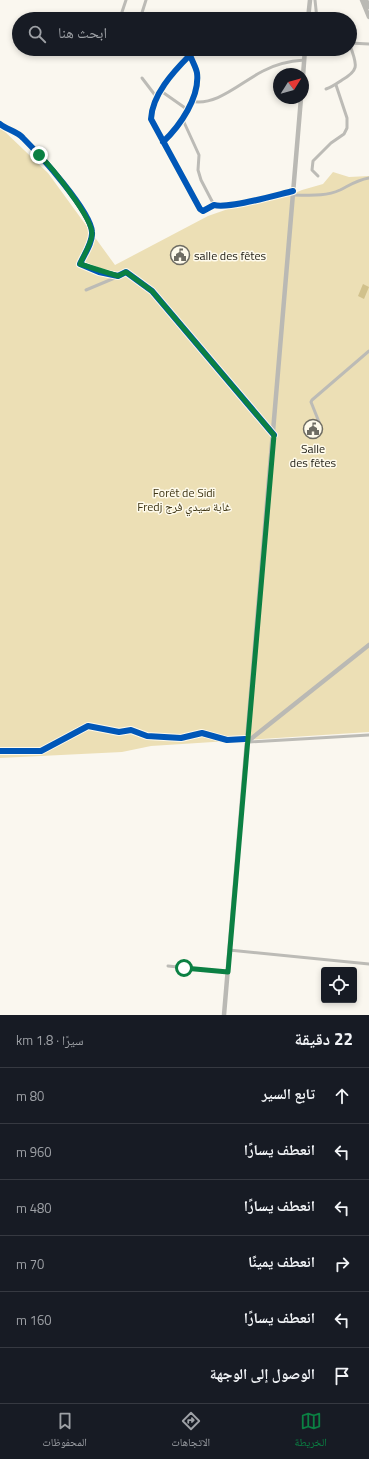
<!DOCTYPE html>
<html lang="ar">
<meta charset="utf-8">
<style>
:root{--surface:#171b24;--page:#242831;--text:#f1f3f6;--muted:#9ea1a6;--line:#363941;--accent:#0b8043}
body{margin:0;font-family:"Titillium Web","Noto Naskh Arabic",sans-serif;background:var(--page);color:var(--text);direction:rtl}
.controls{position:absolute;right:12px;bottom:12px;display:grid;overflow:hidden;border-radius:4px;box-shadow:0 2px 6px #0003}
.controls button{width:36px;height:36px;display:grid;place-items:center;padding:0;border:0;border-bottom:1px solid var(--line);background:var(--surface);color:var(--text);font:20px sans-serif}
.compass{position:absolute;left:273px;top:68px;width:36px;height:36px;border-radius:50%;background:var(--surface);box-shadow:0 2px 6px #0003;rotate:53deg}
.stop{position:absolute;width:12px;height:12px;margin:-9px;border:3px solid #0b8043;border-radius:50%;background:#fff}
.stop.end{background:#0b8043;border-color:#fff;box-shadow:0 1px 4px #0008}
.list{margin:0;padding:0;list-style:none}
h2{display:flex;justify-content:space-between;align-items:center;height:52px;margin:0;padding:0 16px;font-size:17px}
h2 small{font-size:13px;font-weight:400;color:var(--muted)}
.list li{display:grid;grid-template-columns:26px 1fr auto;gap:12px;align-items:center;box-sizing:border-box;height:56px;padding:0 16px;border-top:1px solid var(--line)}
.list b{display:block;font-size:15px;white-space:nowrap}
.list em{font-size:13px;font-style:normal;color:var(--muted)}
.icon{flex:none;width:22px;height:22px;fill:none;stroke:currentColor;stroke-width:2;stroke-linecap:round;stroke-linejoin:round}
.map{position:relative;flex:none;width:369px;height:1015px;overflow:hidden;direction:ltr}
.search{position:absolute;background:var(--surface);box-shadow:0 2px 6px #0003;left:12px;right:12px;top:12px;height:44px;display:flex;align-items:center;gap:10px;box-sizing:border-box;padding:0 14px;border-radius:22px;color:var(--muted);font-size:15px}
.sheet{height:388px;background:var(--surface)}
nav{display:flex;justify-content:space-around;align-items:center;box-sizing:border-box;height:56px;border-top:1px solid var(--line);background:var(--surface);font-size:11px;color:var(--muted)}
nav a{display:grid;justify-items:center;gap:2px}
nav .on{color:var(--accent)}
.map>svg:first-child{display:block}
</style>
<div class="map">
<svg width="369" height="1015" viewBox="0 0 369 1015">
<rect width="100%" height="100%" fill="#faf7ef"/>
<!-- green -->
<polygon fill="#ecdfb5" points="0,127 48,173 115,265 208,216 228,209 288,196 302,190 323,184 333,172 349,177 369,176 369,732 151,746 122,752 0,758"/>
<!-- water -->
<polygon fill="#d1c18c" points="363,284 369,287 364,299 358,296"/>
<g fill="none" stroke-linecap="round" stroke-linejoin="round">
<!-- street -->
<g stroke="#bcbbb6" stroke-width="3">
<polyline points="315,0 317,19"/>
<polyline points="121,15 126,0"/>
<polyline points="140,19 146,0"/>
<polyline points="350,43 369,44"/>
<polyline points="142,78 158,99"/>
<path d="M326 89C332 87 336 84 342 80 361 69 356 64 350 45"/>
<polyline points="161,91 188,110"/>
<path d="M191 101C216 107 241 82 263 71 276 64 289 61 304 60"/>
<polyline points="183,120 199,155 198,170 201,180 214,205"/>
<path d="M0 124C7 130 17 131 23 138 39 154 91 211 92 232 93 242 84 255 80 264L99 272 118 276 126 272 152 291 273 434"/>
<path d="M163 142C180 126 200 97 197 73 196 67 192 61 190 55 173 72 152 95 151 119L200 209 203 211 214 205C229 209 276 195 293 191"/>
<polyline points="318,176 312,170 313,161 331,143 344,134 347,128 347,118 336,85"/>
<path d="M293 195C308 195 325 197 340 190 350 185 357 180 369 178"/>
<polyline points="86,290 117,277"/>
<polyline points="319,422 311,402 312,400 369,351"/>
<polyline points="249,742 369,735"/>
<polyline points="0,751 41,751 88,726 119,732 131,730 147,736 181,738 202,733 227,740 245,739"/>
<polyline points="229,950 369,964"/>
<polyline points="168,966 228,972"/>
</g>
<!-- secondary -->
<g stroke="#bab9b4" stroke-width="4.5">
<polyline points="362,0 369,17"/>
<polyline points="366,0 369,7"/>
<polyline points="308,19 310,0"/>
<polyline points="303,76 305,49"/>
<polyline points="247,742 369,645"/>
<polyline points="224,1015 301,98"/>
</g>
<!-- cycleway casing -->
<g stroke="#fefaeb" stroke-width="8">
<g id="cycleway">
<path d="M0 124C7 130 17 131 23 138 39 154 91 211 92 232 93 242 84 255 80 264L99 272 118 276 126 272 152 291 274 435"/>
<path d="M163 142C180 126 200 97 197 73 196 67 192 61 190 55 173 72 152 95 151 119L200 209 203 211 214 205C229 209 276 195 293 191"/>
<polyline points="0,751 41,751 88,726 119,732 131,730 147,736 181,738 202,733 227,740 245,739"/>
</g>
</g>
<!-- cycleway -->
<use href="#cycleway" stroke="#0057b8" stroke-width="6"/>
</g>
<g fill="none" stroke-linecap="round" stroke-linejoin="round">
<!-- route -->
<path stroke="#0b8043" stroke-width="5" d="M39 155C51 166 94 220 92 235 91 244 84 255 80 264L118 276 126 272 152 291 274 435 228 972 184 968"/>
</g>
<!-- icons -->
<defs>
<g id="civic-ring" transform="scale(1)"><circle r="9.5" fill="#fefaeb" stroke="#6e6c63" stroke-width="1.5"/><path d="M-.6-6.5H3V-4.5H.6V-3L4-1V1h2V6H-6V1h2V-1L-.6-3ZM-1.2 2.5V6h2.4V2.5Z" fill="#6e6c63"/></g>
</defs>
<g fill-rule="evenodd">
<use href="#civic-ring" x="180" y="255"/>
<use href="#civic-ring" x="313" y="429"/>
</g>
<g text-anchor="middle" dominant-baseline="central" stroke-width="3" stroke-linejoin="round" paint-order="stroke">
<!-- poi labels -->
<g font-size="12" fill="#232118" stroke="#fefaeb" text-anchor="start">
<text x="194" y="255">salle des fêtes</text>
<text x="313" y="448" text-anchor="middle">Salle<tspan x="313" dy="14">des fêtes</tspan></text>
</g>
<!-- park labels -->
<g font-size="12" fill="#3e3514" stroke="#fefaeb">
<text x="184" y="492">Forêt de Sidi<tspan x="184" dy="14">Fredj غابة سيدي فرج</tspan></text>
</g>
</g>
</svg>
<div class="controls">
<button><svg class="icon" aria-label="locate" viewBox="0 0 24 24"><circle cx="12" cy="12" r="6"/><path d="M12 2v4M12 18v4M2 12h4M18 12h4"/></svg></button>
</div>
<svg class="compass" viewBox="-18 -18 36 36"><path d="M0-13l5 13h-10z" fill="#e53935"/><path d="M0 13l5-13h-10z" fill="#9ea1a6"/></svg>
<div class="stop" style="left:184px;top:968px"></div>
<div class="stop end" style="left:39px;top:155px"></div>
<div class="search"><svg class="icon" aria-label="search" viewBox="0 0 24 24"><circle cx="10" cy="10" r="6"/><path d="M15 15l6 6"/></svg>ابحث هنا</div>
</div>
<section class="sheet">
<h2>22 دقيقة<small>سيرًا · 1.8 km</small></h2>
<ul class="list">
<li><svg class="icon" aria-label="ahead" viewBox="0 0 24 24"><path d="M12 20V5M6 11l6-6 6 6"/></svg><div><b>تابع السير</b></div><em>80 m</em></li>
<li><svg class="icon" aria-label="left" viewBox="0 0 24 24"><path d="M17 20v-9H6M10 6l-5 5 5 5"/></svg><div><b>انعطف يسارًا</b></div><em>960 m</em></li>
<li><svg class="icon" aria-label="left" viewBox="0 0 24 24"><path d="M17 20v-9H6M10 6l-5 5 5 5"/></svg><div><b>انعطف يسارًا</b></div><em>480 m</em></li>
<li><svg class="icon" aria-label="right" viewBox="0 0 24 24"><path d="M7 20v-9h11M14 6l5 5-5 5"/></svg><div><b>انعطف يمينًا</b></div><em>70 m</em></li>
<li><svg class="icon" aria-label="left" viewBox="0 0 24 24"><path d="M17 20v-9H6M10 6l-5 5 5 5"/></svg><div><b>انعطف يسارًا</b></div><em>160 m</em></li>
<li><svg class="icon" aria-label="arrive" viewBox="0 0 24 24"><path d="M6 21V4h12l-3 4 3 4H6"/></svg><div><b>الوصول إلى الوجهة</b></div></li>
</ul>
</section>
<nav>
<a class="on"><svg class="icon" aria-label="map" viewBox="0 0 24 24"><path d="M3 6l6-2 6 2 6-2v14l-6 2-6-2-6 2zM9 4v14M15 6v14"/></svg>الخريطة</a>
<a><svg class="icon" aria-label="directions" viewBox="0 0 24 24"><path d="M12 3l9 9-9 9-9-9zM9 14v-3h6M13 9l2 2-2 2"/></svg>الاتجاهات</a>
<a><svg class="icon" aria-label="saved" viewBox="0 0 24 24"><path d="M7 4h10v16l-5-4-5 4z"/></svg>المحفوظات</a>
</nav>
